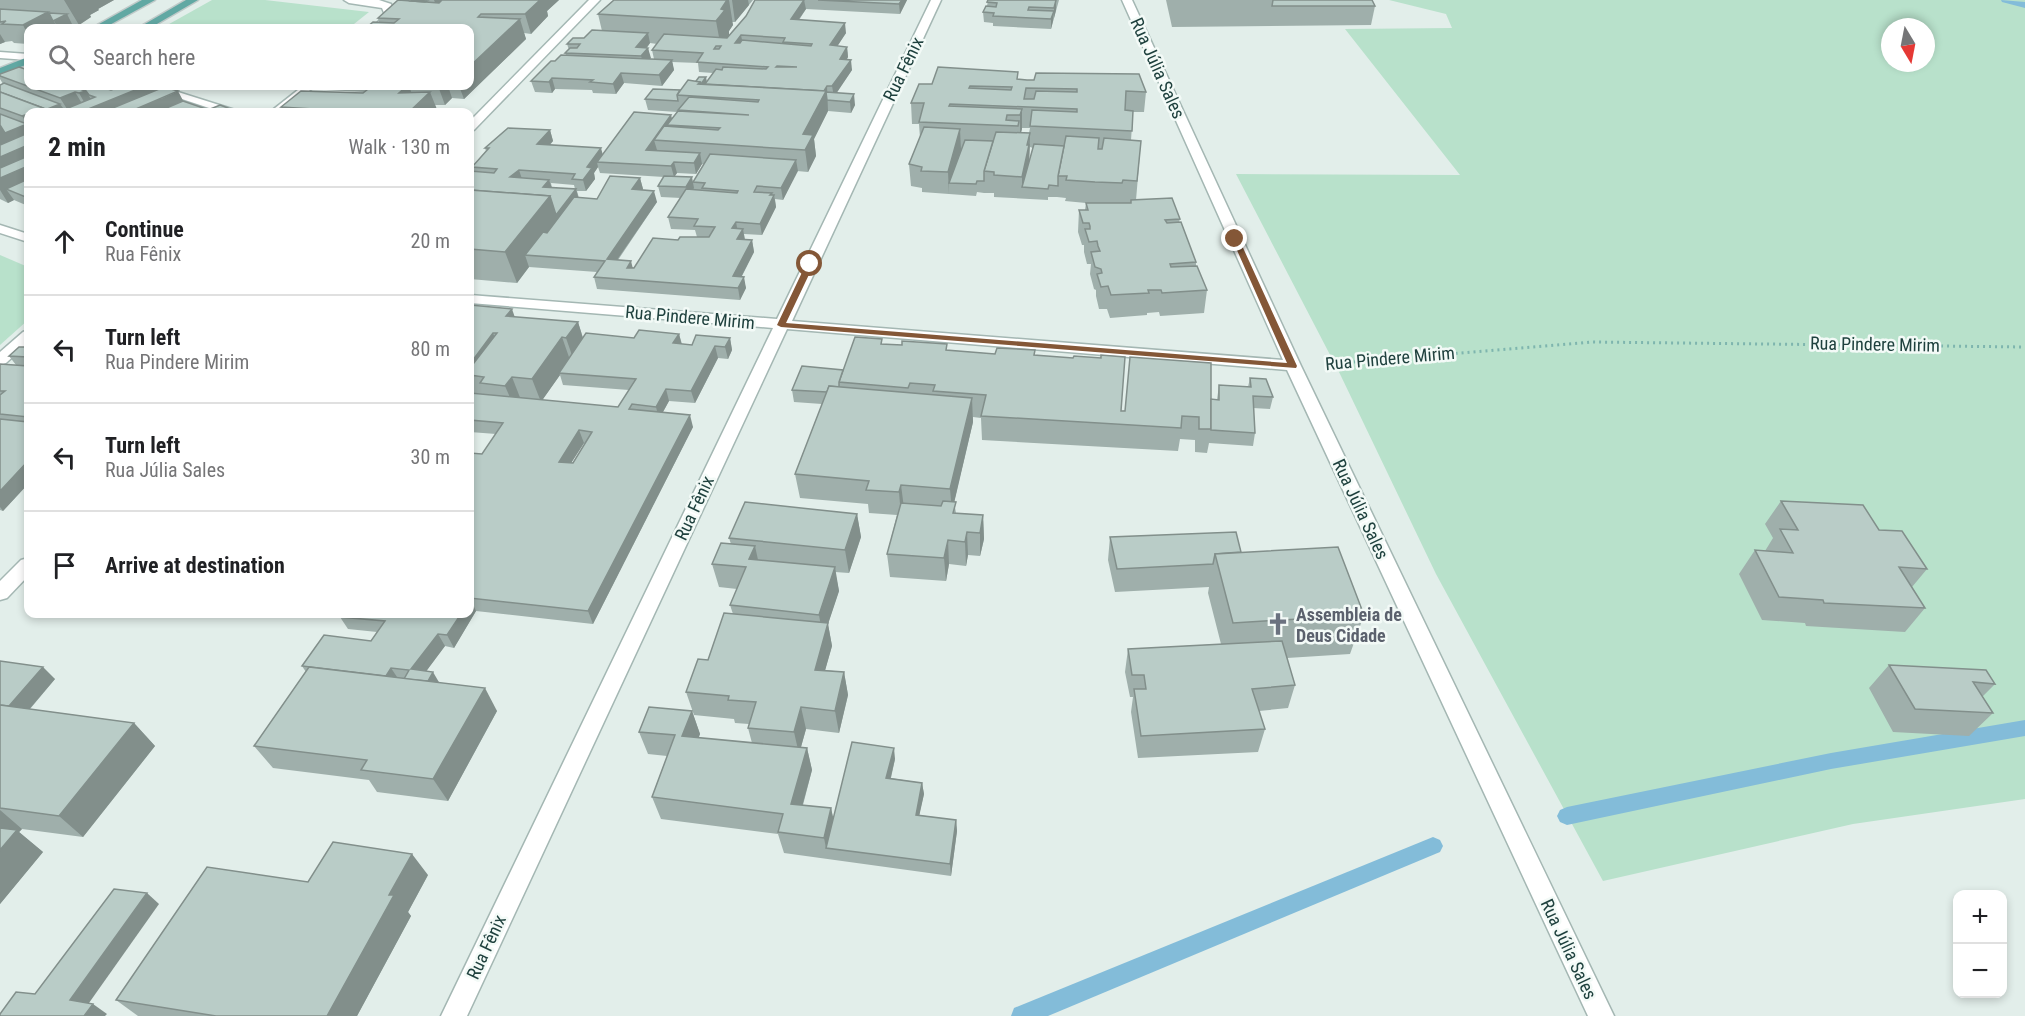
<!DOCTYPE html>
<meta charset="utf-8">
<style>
:root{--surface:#fff;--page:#f6f6f6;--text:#202124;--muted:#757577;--line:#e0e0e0}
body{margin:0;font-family:"Roboto Condensed",sans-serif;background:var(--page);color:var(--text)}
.controls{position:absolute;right:18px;bottom:18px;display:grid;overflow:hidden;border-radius:12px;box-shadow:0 3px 9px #0003}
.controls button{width:54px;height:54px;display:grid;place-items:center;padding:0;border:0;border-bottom:2px solid var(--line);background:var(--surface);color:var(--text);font:30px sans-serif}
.compass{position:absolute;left:1881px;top:18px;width:54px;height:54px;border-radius:50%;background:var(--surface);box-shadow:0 3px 9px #0003;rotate:170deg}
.stop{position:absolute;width:18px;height:18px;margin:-14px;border:4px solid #845737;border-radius:50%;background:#fff}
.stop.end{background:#845737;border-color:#fff;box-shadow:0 2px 6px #0008}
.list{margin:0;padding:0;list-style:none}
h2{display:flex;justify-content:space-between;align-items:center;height:78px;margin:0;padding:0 24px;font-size:26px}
h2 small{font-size:20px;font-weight:400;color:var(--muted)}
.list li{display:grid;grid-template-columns:39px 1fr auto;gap:18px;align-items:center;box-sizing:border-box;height:108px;padding:0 24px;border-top:2px solid var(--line)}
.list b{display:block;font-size:22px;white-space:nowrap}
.list p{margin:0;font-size:20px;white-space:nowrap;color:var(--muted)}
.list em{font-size:20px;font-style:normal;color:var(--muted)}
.icon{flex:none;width:33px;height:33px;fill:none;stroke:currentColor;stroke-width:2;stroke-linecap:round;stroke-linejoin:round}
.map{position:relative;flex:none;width:2025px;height:1016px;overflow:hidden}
.search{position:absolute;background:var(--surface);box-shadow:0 3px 9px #0003;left:24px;top:24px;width:450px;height:66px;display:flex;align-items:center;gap:15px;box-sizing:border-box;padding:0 21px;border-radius:12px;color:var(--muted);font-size:22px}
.panel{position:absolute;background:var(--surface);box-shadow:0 3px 9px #0003;left:24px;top:108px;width:450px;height:510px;border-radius:12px}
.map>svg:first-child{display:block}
</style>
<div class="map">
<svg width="2025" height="1016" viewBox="0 0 2025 1016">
<rect width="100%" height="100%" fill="#e2eeea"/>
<!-- green -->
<g fill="#b8e1cb" fill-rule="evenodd">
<polygon points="212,0 265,0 369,12 349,28 162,28"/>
<path d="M1389 0H2025V799L1853 824 1603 881 1436 574 1340 374 1236 174 1460 175 1345 29 1452 28 1446 14ZM1890 27H1926V63H1890Z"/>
<polygon points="0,255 28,267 28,320 0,345"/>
</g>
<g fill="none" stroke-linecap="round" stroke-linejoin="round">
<!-- stream -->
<g fill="#83bcd9" fill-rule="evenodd">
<polygon points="2001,0 2025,2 2025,8 2002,2"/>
<polygon points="2025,720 2025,736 1831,769 1567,825 1560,822 1557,816 1560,810 1567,807 1831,753"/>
<polygon points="1433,837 1440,840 1443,846 1440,852 1048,1016 1011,1016 1014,1008"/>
</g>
<!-- minor casing -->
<g stroke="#a4b7b3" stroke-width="3">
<g id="minor">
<polygon points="344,0 379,0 391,4 395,16 383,28 372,28 385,15 382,8 349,3"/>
<polygon points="589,0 600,0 474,130 470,130 470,121"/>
<polygon points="931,0 941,0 792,321 1283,360 1122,0 1132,0 1301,366 1614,1016 1588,1016 1287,370 787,329 467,1016 441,1016 773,328 470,303 470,295 777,319"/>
<polygon points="0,52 28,54 28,60 0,58"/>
<polygon points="143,86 159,86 235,110 237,112 221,112"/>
<polygon points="303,86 315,86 283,112 270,112"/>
<polygon points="0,225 28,234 28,242 0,233"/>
<polygon points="28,330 28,343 6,363 0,365 0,352 23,332"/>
<polygon points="28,558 28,576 7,598 0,600 0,581 21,560"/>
</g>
</g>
<!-- primary casing -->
<g stroke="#c0cac9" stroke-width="3">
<g id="primary">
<polygon points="142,0 155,0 104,28 92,28"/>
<polygon points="186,0 198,0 150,28 138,28"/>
<polygon points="28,57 28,64 0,75 0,68"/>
</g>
</g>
<!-- path -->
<polyline stroke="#7eb5ae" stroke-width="3" stroke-dasharray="2 4" stroke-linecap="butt" points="1330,364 1592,342 2025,347"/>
<!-- minor -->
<use href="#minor" fill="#fff" fill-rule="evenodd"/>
<!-- primary -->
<use href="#primary" fill="#61a8a3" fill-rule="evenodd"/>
</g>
<!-- wall -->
<g fill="#9fafab" fill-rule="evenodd">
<polygon points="0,0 114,0 98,9 99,10 90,15 91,17 79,25 72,24 65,28 28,28 28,44 14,43 12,41 5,42 0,44"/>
<polygon points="412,0 559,0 547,11 548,16 531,34 524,33 526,39 464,99 452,98 445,105 435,105 438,112 284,112 281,107 364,92 326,90 324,86 470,86 379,22 378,18"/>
<path d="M614 0H753L735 22H732L733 25 729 31V35L746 16 755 0H907L900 14 806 9 799 20 846 33 837 46 847 47 848 57 847 59 852 70 836 93 855 105 851 113 828 111 814 139 816 156 808 172 797 171 783 200 775 199 776 207 762 235 744 234 745 240H752L754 252 742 276 746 288 740 300 597 289 594 277 597 272 529 267 517 283 470 279V171L473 172 472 167 486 151 485 148 550 130 553 141 550 145 603 154 672 118 677 112 648 110 645 99 680 90 707 82 713 73 699 72 698 63 672 62 674 70 662 86 624 83 616 94 593 93 592 90 555 89 552 93 535 92 531 81 555 61 566 55 565 53 569 50 567 44 584 38 602 31 598 14ZM650 43 657 44 652 50 654 59H650L648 48H647ZM702 164 704 165 693 182 675 176 677 173 696 174ZM598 167 600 173 664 177 658 186 661 197 681 198 668 217 671 229 695 230 697 237 678 240 634 268 618 260 657 202 642 190 643 189 640 178 597 199 579 198 577 191H586L595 179 594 173ZM551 183 574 185 575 189 552 188Z"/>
<polygon points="988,0 1059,0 1051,29 993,26 993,23 984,22 983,12 987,6"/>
<polygon points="1166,0 1372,0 1375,6 1371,25 1172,27"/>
<polygon points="0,74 28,86 153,86 156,90 183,101 209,110 230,112 28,112 28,206 14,200 8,203 0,199 0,85 3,84 0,79"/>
<path d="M1018 80 1146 92 1144 112H1133L1131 140 1141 141 1136 200 1180 219 1179 222 1196 262V266L1207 290 1204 313 1160 316 1159 312 1147 313V315L1110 318 1107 309H1099L1096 296V290L1094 289 1090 274 1091 264H1087L1084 252V245H1082L1078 232 1079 210H1085L1086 203 1065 201 1066 198 1057 197H1048V200L994 197V193H984L977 192 976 196 922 192V188L911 186 909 164 920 138 919 124H912L911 103 932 84ZM1022 128H1030L1029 133H1021ZM1030 147 1033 148 1029 161Z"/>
<path d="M470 305 515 317 578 322 583 338H634L679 334 682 344 692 345 730 338 732 350 728 359 718 358 695 403 669 401 663 412 693 427 593 624 476 611 454 648 445 646 426 671 440 683 497 711 448 801 377 792 369 780 273 768 254 746 306 672 302 666 371 641 377 632 348 629 340 617 470 453 482 454 496 434 470 432ZM560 375 563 385 629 390 618 407 542 400ZM584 443H586L573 463H571Z"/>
<polygon points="882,339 882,344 948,350 995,354 1035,350 1034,355 1121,411 1211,399 1217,400 1219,385 1248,387 1250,378 1273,397 1270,409 1253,408 1255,433 1253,446 1209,443 1207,453 1195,452 1195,440 1180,439 1178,451 982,440 981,418 973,417 973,422 954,502 956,513 983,515 984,539 980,556 968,555 966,566 949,564 946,581 890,577 887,554 897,515 869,513 868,504 800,498 795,474 822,404 794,402 792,390 843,370"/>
<polygon points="28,347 28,484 3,511 0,510 0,364 16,365 9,356"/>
<polygon points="1781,501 1879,530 1927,569 1912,587 1925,608 1905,632 1806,626 1805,623 1762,620 1739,574 1755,550 1765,551 1773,538 1765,524"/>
<polygon points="857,514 861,537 849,573 835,572 839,591 828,624 832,646 825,670 844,672 848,695 839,733 806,729 801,747 807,748 812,770 803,805 831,808 833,819 895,759 891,778 922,783 924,794 919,815 956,820 957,831 951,876 784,853 778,834 661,819 652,797 667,756 648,754 639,732 692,711 700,734 698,738 752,743 748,728 749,724 735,723 734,719 694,715 686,692 708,660 733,614 730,605 737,589 719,587 712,564 731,544 729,538"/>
<polygon points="1110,537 1241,552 1364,615 1350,654 1287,658 1295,685 1288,708 1259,711 1265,729 1258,752 1138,758 1131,712 1133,697 1130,697 1125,672 1128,649 1221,644 1208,593 1209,587 1115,592 1108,560"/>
<polygon points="0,661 55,679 30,709 134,723 155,746 83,837 22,829 19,832 43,852 0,904"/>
<polygon points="1889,665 1995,684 1982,697 1993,713 1969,736 1893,732 1869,688"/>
<polygon points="428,875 408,912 411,916 357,1016 138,1016 116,1000"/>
</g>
<!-- shaded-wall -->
<g fill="#828f8b">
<polygon points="64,0 114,0 98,9 99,10 90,15 91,17 79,25"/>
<polygon points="434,0 447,0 438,11"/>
<polygon points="537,0 559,0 547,11 548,16 531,34 525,14"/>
<polygon points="726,0 729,0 733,25 729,31 729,36 721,48 716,21"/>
<polygon points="732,0 748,0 749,5 735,22"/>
<polygon points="804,0 806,9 792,29 791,19"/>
<polygon points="902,0 907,0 900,14 899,4"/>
<polygon points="1056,0 1056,10 1054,18 1054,8"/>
<polygon points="1054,11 1053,21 1051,29 1051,19"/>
<polygon points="48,12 58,28 28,28 28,35 23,25"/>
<polygon points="67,14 72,24 65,28 58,28 54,21"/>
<polygon points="520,19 526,39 464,99 459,86 470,86 470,66"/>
<polygon points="845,23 846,33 831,56 830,45"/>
<polygon points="648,33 650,43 640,56 636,47"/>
<polygon points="0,34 5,42 0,44"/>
<polygon points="741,35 743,45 735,43"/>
<polygon points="847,47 848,57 841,69 840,59"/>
<polygon points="648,48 651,58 644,66 641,56"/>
<polygon points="672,60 674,70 662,86 659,75"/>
<polygon points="851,60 852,70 834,97 832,86"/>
<polygon points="621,73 624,83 616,94 613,84"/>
<polygon points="706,77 708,88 698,84"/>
<polygon points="552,78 555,89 552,93 549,82"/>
<polygon points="106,86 153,86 161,99 178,91 189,112 81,112 68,108 71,112 69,112 60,98 75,92 86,110 88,109 79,93 86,91 95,106 114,98"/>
<polygon points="407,86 409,86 416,105 399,93"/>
<polygon points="438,86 448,86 452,98 445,105"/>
<polygon points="827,86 828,111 814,139 816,156 808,172 803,134 822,92"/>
<polygon points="430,92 438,112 409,112"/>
<polygon points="854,94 855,105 851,113 850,102"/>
<polygon points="60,104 66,112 53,112 50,108"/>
<polygon points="43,108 46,112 31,112"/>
<polygon points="1022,109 1022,129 1020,136 1020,115"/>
<polygon points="28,114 28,193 6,189 14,200 8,203 0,190 0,125 27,124 22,116"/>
<polygon points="671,115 674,125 667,125 669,133 654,140 657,150 649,161 646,150"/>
<polygon points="960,129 961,150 949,183 949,194 948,172"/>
<polygon points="550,130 553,141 540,155 537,144"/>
<polygon points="1030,133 1029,166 1022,187 1022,177"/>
<polygon points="601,148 604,159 597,162 598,167 594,173 595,179 586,191 583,180 587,167"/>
<polygon points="700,153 702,164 696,174 694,163"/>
<polygon points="796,160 798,171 783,200 781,188"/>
<polygon points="674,162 677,173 674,177 671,166"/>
<polygon points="519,170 523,182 510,177"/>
<polygon points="692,177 694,188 688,199 686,187"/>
<polygon points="640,178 643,189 635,201 632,189"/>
<polygon points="549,180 553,191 543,187"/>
<polygon points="576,189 579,200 525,255 529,267 517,283 505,252 550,196"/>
<polygon points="654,191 657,202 610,270 607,259"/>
<polygon points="772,193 773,199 774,195 776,207 762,235 760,224"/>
<polygon points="736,222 738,233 732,228"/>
<polygon points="743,229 745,241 737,239"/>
<polygon points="752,240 754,252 736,287 733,276"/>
<polygon points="631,261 634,273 627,268"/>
<polygon points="744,277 746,288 740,300 738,288"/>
<polygon points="512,309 520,332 506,316"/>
<polygon points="578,322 585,345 574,361 566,338"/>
<polygon points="493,333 502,356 484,377 470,375 470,364"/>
<polygon points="679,334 682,346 673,343"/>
<polygon points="562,337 570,360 559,373 560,375 541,402 532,379"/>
<polygon points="730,338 732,350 728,359 725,347"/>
<polygon points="715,346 718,358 695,403 691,391"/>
<polygon points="512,377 521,400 515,409 505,386"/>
<polygon points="666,389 669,401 659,419 656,407"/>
<polygon points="972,398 973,422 952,512 950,489"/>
<polygon points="690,415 693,427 593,624 588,611"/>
<polygon points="579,430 584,443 564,474 559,462"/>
<polygon points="28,461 28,484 3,511 0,507 0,491"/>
<polygon points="901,485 904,508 901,516 899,492"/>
<polygon points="857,514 861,537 849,573 845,550"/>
<polygon points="983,515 984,539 980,556 980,533"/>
<polygon points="967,532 968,555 966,566 965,542"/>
<polygon points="948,540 949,564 946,581 944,558"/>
<polygon points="755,546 760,569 749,559"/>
<polygon points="835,567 839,591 828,624 832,646 819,692 815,670 823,638 819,615"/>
<polygon points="470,598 476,611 454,648 447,635 461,614 470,614"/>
<polygon points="438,634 445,646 419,681 411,669"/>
<polygon points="43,667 55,679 15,726 2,714"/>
<polygon points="391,668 399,680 385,678"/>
<polygon points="433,672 440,684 427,683"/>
<polygon points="844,672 848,695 839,733 835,711"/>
<polygon points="485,688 497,711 448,801 433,779"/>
<polygon points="801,707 806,729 799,754 794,732"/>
<polygon points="692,711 700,734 691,759 682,736"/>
<polygon points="134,723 155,746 83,837 59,816"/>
<polygon points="807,748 812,770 797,825 791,804"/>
<polygon points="894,748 895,759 888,789 886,778"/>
<polygon points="922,783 924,794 917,826 916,815"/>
<polygon points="831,808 836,830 826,848 824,838"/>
<polygon points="0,810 22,829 19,832 43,852 0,904"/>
<polygon points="956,820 957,831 951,876 950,864"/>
<polygon points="412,854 428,875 408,912 411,916 357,1016 327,1016 390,893"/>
<polygon points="147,893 159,904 84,1010 70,1000"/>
<polygon points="93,1004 107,1014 105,1016 84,1016"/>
</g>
<!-- building -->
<g fill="#b9ccc7" stroke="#828f8b" stroke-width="1.5" fill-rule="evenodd">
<polygon points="398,0 439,3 442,0 540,0 525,14 481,14 478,17 520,19 470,66 470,28 366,28 373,22 394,23 399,19 378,18"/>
<polygon points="413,0 427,1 425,2 411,1"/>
<polygon points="614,0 727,0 721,9 725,10 716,21 598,14"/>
<path d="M755 0H804L791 19 845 23 830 45 847 47 840 59 851 60 832 86H827L824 91 705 84 716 69 722 70 723 67 766 69 768 67 697 62 703 53 652 50 664 34 727 38 746 16ZM741 35 785 38 783 42 812 44 811 46 742 40 740 43H735ZM716 46H721L719 49H714ZM777 66 797 67H776Z"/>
<polygon points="818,0 902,0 899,4"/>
<polygon points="988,0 1056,0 1054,8 1029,7 1028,10 1054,11 1051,19 993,16 994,13 983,12 986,6 996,7 997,3 987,2"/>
<polygon points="1273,0 1372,0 1375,6 1272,6"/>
<polygon points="0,9 48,12 23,25 2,24 6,21 0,22"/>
<polygon points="49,13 67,14 53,21"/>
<polygon points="592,30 648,33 636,47 648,48 641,56 565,53 570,48 577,48 580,44 567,44 573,38 584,38"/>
<polygon points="561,55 672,60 659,75 621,73 613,84 590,82 593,80 552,78 549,82 531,81 551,61 555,61"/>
<polygon points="19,67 28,70 28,86 72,86 86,91 79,93 75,92 60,98 0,76 0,74"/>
<path d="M938 67 1018 72 1017 79 1027 80H1034L1036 73 1139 74 1146 92 1126 91 1125 110 1133 111 1132 131 1030 126 1032 110 1077 112V109L950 104 949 106 1022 109 1020 115H1007L1006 120 1019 121 1018 126 919 122 924 103H911L919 84H932ZM970 86 1012 87 1011 90 969 88ZM1026 88 1077 89V92L1036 91 1034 99H1024Z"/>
<polygon points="699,77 706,77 701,84 700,82 696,81"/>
<polygon points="688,80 700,82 698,84 826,91 803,134 813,135 805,150 654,140 664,126 718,130 720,128 667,125 678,111 749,115 678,110 689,97 758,102 759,100 677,95"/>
<polygon points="4,83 60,104 50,108 59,111 56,112 46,112 43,108 0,92 0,85"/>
<polygon points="72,86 97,86 111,90 123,86 145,86 81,112 68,108 95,97 89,95 86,91"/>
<polygon points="372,86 407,86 399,93 430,92 409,112 384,111 382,112 362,112 281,107 301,91 363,93"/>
<polygon points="164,87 178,91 129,112 103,112"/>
<polygon points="653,89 680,90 677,95 678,101 645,99"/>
<polygon points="0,92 43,108 31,112 28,112 28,114 22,116 0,108"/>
<polygon points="826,92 854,94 850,102 827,100"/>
<polygon points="183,101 209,110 204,112 157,112"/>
<polygon points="220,105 228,108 224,112 203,112"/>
<polygon points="634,112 671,115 646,150 700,153 694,163 674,162 671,166 597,162"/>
<polygon points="0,114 27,124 5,133 0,125"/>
<polygon points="924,127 960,129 948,172 921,171 922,167 909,164"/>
<polygon points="508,128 550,130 537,144 601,148 587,167 592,168 583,180 572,179 575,174 519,170 510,177 549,180 543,187 576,189 556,215 550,196 470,190 470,171 494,173 497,169 472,167 489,148 485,148"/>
<polygon points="996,132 1030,133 1027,145 1029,145 1022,177 994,175 994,172 984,171"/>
<polygon points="28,133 28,145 0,157 0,145"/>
<polygon points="1066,136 1099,138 1098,149 1102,149 1104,138 1141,141 1137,181 1123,180 1122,183 1095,182 1066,180 1067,176 1058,176"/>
<polygon points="965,140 993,141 984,171 984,181 977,181 976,184 949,183"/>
<polygon points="1034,144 1064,146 1058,176 1058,186 1049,185 1048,189 1022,187"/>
<polygon points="710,154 796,160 781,188 757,186 754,192 772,193 770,195 774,195 760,224 736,222 732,228 743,229 737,239 752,240 733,276 744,277 738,288 594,277 605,261 525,255 543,232 547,233 574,197 597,199 610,176 640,178 632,189 654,191 607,259 631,261 627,268 634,268 653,238 678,240 680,237 709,237 715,227 694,226 698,219 668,217 686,189 737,193 738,191 702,188 705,183 693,182"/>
<polygon points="28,156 28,166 0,178 0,168"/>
<polygon points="664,176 692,177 686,187 658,186"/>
<polygon points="28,179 28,198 6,189"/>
<polygon points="470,190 550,196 505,252 470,249"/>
<polygon points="1172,198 1180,219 1165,220 1167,223 1181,222 1196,262 1170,264 1171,267 1197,266 1207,290 1162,293 1161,290 1148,290 1149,293 1111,295 1108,286 1101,287 1097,274 1102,273 1101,269 1095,267 1091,252 1100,251 1098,246 1097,241 1089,242 1085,229 1090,229 1090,226 1089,223 1083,223 1079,210 1088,210 1086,203 1131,203 1131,200"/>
<polygon points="470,305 512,309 506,316 578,322 566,338 562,337 532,379 512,377 505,386 480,383 484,377 470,375 470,368 497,333 493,333 470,364"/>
<path d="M639 330 679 334 673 343 692 345 696 335 730 338 725 347 715 346 691 391 666 389 656 407 632 404 629 409 690 415 588 611 470 598V599V453L482 454 503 423 470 420V393L618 407 636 379 559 373 586 333 634 338ZM579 430 592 432 573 463 559 462Z"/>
<polygon points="855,337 882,339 881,344 902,345 902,341 947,344 946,350 995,354 997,348 1035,350 1034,355 1073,358 1074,356 1101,358 1101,355 1125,357 1121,411 1125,411 1130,357 1211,363 1211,429 1199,429 1199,417 1182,416 1181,428 981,416 986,395 933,391 935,385 910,383 908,388 839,382"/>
<polygon points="19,347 28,347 28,357 9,356"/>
<polygon points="0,364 28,366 28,417 0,414 0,395 5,391 0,391"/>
<polygon points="802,366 843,370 839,382 839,387 829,386 827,392 792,390"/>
<polygon points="1250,378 1266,379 1273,397 1253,396 1255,433 1211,430 1211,399 1219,400 1219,385 1251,387"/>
<polygon points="829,386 972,398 950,489 901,485 899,492 866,490 869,481 795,474"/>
<polygon points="0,419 28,422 28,461 0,491"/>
<polygon points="943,501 956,502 953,513 983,515 980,533 967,532 965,542 948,540 944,558 887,554 901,503 941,506"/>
<polygon points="1781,501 1863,505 1879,530 1902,531 1927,569 1899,567 1925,608 1824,603 1823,600 1779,597 1755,550 1793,553 1780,529 1798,530"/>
<polygon points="745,502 857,514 845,550 729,538"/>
<polygon points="1236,532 1241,552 1215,554 1213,564 1117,569 1110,537"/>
<polygon points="721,543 755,546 749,559 835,567 819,615 730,605 746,567 712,564"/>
<polygon points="1338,547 1364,615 1233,623 1215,554"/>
<polygon points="724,613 828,623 815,670 844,672 835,711 801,707 794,732 748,728 756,702 728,700 729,696 686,692 698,659 708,660"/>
<polygon points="342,614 461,614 447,635 438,634 411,669 433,672 428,681 404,679 409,670 391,668 386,676 302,666 324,635 371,641 385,621 340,617"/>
<polygon points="1282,641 1295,685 1252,689 1265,729 1141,736 1134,689 1146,689 1144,675 1132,675 1128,649"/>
<polygon points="0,661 43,667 9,706 0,705"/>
<polygon points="1889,665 1986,670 1995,684 1973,682 1993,713 1915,709"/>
<polygon points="309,667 485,688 433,779 361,770 367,760 254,746"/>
<polygon points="0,705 134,723 59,816 0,808"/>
<polygon points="649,707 692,711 682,736 807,748 791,804 831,808 824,838 778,832 783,814 652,797 675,735 639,732"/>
<polygon points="852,742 894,748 886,778 922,783 916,815 956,820 950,864 826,848"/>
<polygon points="0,828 17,830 0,850"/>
<polygon points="333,842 412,854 390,893 389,895 394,895 327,1016 216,1016 116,1000 207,867 308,882"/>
<polygon points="114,889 147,893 70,1000 93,1004 84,1016 85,1016 0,1016 0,1014 16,992 35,994"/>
</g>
<!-- route -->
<polygon fill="#845737" points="1235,236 1239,239 1297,366 1296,368 781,327 777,325 806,264 810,261 814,264 786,323 1287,363 1232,239"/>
<!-- icons -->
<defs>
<g id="church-bare" transform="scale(1.8)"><path d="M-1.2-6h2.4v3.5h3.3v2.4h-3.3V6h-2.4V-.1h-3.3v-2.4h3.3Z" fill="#6b7280" stroke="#f3faf7" stroke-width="2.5" paint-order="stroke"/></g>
</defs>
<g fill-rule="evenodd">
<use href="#church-bare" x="1278" y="624"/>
</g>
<g text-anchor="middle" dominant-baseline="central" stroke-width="5" stroke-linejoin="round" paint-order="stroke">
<!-- street labels -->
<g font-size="18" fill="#1f413e" stroke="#f3faf7">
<text transform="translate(1158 68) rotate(66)">Rua Júlia Sales</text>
<text transform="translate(903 69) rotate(-64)">Rua Fênix</text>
<text transform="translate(690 317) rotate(5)">Rua Pindere Mirim</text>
<text transform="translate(1875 344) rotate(1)">Rua Pindere Mirim</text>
<text transform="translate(1390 358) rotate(-5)">Rua Pindere Mirim</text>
<text transform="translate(694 508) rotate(-65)">Rua Fênix</text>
<text transform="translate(1361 509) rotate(65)">Rua Júlia Sales</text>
<text transform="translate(486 947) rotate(-65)">Rua Fênix</text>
<text transform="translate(1569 949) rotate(65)">Rua Júlia Sales</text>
</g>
<!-- worship labels -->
<g font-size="18" font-weight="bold" fill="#5b616d" stroke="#f3faf7" text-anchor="start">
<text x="1296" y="614">Assembleia de<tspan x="1296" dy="21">Deus Cidade</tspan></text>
</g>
</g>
</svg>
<div class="controls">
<button>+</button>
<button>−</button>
</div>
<svg class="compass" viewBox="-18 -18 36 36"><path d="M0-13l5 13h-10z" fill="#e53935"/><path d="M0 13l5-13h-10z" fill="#757577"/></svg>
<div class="stop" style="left:810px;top:264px"></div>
<div class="stop end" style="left:1235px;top:239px"></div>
<div class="search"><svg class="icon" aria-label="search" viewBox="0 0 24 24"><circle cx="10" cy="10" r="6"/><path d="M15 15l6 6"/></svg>Search here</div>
<section class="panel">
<h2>2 min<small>Walk · 130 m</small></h2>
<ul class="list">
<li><svg class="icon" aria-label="ahead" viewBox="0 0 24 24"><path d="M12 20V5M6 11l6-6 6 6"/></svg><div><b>Continue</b><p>Rua Fênix</p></div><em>20 m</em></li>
<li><svg class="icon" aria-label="left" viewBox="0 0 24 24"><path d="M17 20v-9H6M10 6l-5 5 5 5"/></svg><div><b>Turn left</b><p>Rua Pindere Mirim</p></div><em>80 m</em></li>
<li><svg class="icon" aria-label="left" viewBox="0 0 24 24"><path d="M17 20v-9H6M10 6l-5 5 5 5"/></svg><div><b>Turn left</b><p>Rua Júlia Sales</p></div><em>30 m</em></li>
<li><svg class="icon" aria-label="arrive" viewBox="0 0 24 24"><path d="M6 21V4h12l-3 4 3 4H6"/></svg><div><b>Arrive at destination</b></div></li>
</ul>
</section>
</div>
